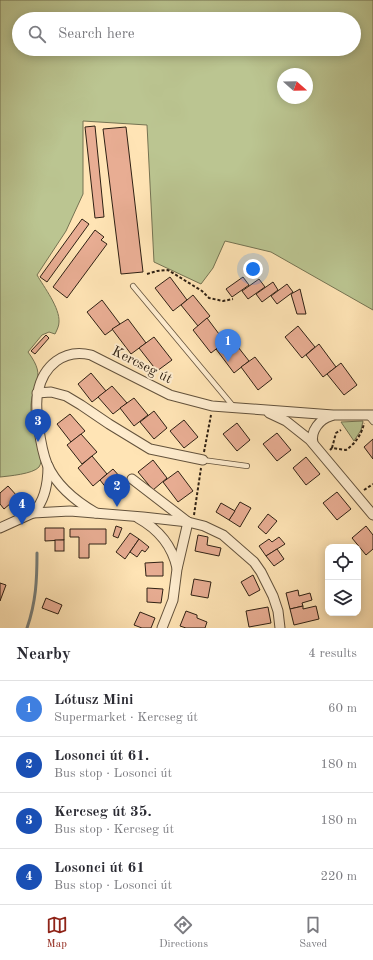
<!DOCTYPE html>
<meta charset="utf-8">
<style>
:root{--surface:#fff;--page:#f2f2f3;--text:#2b2b33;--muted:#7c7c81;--line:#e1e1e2;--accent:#8f2418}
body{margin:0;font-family:"Old Standard TT",serif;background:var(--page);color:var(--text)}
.controls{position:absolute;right:12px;bottom:12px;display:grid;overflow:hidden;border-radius:8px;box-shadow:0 2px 10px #0003}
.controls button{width:36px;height:36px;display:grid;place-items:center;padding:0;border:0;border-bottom:1px solid var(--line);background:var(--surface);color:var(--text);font:20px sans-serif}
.compass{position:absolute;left:277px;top:68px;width:36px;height:36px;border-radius:50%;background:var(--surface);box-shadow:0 2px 10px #0003;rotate:110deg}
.you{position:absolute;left:253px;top:269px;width:14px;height:14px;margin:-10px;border:3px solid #fff;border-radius:50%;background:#1a73e8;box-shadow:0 0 0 6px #1a73e833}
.badge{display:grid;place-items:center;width:26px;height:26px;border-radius:50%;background:var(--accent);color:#fff;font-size:13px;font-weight:700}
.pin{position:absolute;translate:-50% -33px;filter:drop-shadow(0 1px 2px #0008)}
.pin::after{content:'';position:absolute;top:21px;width:14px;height:12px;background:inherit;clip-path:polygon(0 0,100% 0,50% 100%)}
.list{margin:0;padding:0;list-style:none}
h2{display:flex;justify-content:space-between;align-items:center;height:52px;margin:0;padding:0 16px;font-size:17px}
h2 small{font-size:13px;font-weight:400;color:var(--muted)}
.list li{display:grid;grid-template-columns:26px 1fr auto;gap:12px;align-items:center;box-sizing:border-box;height:56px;padding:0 16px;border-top:1px solid var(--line)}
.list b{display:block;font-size:15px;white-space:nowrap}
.list p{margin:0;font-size:13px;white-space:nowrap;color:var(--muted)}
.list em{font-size:13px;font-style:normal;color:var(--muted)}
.icon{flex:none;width:22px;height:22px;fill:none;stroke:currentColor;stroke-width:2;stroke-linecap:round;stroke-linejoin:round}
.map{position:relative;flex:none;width:373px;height:628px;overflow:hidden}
.search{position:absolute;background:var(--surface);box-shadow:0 2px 10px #0003;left:12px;right:12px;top:12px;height:44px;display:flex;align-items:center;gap:10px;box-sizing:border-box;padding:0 14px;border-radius:22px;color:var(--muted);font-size:15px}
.sheet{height:276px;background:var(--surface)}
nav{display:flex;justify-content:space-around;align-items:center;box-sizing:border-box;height:56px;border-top:1px solid var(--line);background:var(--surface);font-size:11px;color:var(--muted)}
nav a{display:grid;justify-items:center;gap:2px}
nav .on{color:var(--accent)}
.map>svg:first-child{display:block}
</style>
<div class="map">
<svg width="373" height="628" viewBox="0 0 373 628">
<rect width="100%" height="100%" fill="#ffe4b5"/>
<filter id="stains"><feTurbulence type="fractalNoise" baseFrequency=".005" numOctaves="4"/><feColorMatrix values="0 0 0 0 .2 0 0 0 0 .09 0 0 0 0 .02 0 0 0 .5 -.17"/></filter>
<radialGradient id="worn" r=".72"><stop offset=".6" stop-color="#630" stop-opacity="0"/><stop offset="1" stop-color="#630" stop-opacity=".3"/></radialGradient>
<!-- green -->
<g fill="#bbc591" stroke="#757352" fill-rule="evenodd">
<path d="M0 0H373V310L271 252 225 241 213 268 201 284 154 262 147 125 83 121V194L66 231 37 275C44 287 60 308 59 322 59 326 57 330 55 334L49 332 42 335 28 352C49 380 30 382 31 410 32 420 36 430 38 440 39 448 44 460 39 467 33 474 9 476 0 477ZM19 19H354V49H19ZM283 74H307V98H283Z"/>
<polygon points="363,421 361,430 354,441 341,422"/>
</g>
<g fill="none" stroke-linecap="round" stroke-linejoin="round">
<!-- stream -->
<path stroke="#777d78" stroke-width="3" d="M27 628C36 602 37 580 37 553"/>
</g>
<!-- building -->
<g fill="#e8ad93" stroke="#2f2114">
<polygon points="95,126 104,217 95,218 85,127"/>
<polygon points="126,127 143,272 121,274 103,129"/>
<polygon points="82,219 89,224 47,282 40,277"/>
<polygon points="95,230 104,237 101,240 107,244 67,298 53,287"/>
<polygon points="170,277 187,300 173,311 155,288"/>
<polygon points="243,277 249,285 232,297 226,289"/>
<polygon points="259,279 265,287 248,299 242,291"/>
<polygon points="273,282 278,290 262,302 256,294"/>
<polygon points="287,284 293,292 277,304 271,296"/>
<polygon points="300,289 306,314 297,314 291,294"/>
<polygon points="193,295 210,316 198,326 181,305"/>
<polygon points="102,300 120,324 105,335 87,312"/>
<polygon points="207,318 225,342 211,353 193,330"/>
<polygon points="128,319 146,343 131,354 112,329"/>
<polygon points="298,326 315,347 302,358 285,337"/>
<polygon points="46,335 49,338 35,354 31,351"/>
<polygon points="154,337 172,360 157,371 139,348"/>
<polygon points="231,338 249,361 234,373 216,349"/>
<polygon points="319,344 336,367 323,377 306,355"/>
<polygon points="255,357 272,379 258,390 241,367"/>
<polygon points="341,363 357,385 344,395 327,374"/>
<polygon points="91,373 106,391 92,402 78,384"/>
<polygon points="112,386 127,403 113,414 98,397"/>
<polygon points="134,398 148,415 134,426 120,408"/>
<polygon points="154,411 167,428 154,439 140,422"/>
<polygon points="70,414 85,431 71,442 57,424"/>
<polygon points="184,420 198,437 184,448 170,431"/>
<polygon points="237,423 250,440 237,451 223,434"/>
<polygon points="277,433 291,450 277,461 263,444"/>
<polygon points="81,434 97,452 82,464 67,445"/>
<polygon points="373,439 373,459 364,447"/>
<polygon points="92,456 107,474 93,486 78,468"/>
<polygon points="306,457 320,474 306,485 293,468"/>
<polygon points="153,460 167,478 153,490 138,472"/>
<polygon points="113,469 129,487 115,499 100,480"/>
<polygon points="178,471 193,491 178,502 163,482"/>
<polygon points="8,486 18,497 4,509 0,504 0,493"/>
<polygon points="337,492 351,509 337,520 323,503"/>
<polygon points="240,502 251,508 240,527 229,520"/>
<polygon points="221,503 235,511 229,520 216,512"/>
<polygon points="268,514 277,521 266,534 258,527"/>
<polygon points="116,526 122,528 118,538 113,536"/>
<polygon points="366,526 373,535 373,549 366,555 352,538"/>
<polygon points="45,528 64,528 64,540 45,541"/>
<polygon points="70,529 106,529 106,544 89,544 89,558 79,558 79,537 70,537"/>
<polygon points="130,533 139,539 125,559 116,552"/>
<polygon points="198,535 208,537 207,545 221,548 219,556 195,551"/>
<polygon points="279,537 285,544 266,556 259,546 269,539 272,542"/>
<polygon points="139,539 149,547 145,552 142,550 137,557 130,552"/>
<rect x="55" y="540" width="9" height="11"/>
<polygon points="277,549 284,559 274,566 266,556"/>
<polygon points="163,562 163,576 146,576 145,563"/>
<polygon points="253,575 260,590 249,596 241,582"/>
<polygon points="194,579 211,582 208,598 191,595"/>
<polygon points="0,583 6,585 0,601"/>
<polygon points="147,588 163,589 161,603 147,602"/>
<polygon points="298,590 299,596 310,593 312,600 302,603 303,606 290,609 286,593"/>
<polygon points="46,598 62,605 58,614 42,608"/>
<polygon points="303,606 303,609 316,606 319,619 294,625 290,609"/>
<polygon points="268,607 271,623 249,627 246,611"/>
<polygon points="186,611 197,615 197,618 207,622 205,628 186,628 180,626"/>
<polygon points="140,612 155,618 151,628 142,628 134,625"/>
</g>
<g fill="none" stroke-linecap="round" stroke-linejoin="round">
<!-- lane casing -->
<g stroke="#63523c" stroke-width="6">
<g id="lane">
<polyline points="133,286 233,406"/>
<polyline points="367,415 373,422"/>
<polyline points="203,460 247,466"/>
</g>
</g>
<!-- street casing -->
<g stroke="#63523c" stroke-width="11">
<g id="street">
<polyline points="37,393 51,392 66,396 81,405 109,424 150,449 203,460"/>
<polyline points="269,413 286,421 310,440 373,515"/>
<path d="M313 443C310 431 320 419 331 416"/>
<polyline points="132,479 188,522"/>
<path d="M33 513C45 501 48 483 48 466"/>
<path d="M96 513C77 502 56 485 47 464 41 449 34 407 38 392 43 366 64 348 91 355L170 395 212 406 333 415H373"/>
<path d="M138 518C158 529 172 545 177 568"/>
<polyline points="0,528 33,513 70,511 143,517 188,522 204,526 223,535 254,562 261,572 273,596 278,611 280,628"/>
<polyline points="162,628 173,600 177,569 188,522"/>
</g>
</g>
<!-- path -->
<g stroke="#2f2114" stroke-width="2" stroke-dasharray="3 2" stroke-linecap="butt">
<polyline points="147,274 157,271 168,270 202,291 209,298 223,301 233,299"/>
<polyline points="332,448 336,433 341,430"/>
<path d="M330 450 332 448 346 450C355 444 362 434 364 423"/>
<polyline points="204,452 211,415"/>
<polyline points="364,490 373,484"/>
<polyline points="194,515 201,468"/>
</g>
<!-- lane -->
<use href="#lane" stroke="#ffedcf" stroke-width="4.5"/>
<!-- street -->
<use href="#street" stroke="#ffedcf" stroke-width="9"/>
</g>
<g text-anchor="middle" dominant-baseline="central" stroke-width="4" stroke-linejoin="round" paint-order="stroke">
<!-- street labels -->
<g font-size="14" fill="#2f2114" stroke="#ffedcf">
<text transform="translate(142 365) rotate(27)">Kercseg út</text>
</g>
</g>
<rect width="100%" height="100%" filter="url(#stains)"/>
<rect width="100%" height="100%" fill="url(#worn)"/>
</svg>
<div class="controls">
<button><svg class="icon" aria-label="locate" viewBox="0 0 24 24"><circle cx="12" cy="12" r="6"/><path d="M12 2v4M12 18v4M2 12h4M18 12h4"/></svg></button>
<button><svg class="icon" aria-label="layers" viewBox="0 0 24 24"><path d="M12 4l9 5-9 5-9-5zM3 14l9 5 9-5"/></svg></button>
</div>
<svg class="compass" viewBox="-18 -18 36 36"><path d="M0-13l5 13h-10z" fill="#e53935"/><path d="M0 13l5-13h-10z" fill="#7c7c81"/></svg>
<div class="you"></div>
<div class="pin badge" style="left:228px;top:362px;background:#3f7fe0">1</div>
<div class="pin badge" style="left:117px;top:507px;background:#1a4fb4">2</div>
<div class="pin badge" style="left:38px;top:442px;background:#1a4fb4">3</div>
<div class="pin badge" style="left:22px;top:525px;background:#1a4fb4">4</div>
<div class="search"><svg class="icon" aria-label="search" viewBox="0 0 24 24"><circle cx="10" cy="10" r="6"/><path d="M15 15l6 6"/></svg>Search here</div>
</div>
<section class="sheet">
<h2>Nearby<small>4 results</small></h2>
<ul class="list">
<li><span class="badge" style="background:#3f7fe0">1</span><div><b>Lótusz Mini</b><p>Supermarket · Kercseg út</p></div><em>60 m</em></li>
<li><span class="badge" style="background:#1a4fb4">2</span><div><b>Losonci út 61.</b><p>Bus stop · Losonci út</p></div><em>180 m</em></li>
<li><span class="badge" style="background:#1a4fb4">3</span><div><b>Kercseg út 35.</b><p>Bus stop · Kercseg út</p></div><em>180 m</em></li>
<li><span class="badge" style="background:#1a4fb4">4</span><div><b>Losonci út 61</b><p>Bus stop · Losonci út</p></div><em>220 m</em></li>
</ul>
</section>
<nav>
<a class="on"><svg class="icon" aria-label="map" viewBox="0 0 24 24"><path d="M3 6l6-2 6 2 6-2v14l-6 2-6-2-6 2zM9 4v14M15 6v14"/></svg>Map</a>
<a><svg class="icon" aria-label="directions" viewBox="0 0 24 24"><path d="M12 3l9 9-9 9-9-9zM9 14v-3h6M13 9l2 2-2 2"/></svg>Directions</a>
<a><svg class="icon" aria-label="saved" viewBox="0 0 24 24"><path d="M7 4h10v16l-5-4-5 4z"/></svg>Saved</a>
</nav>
